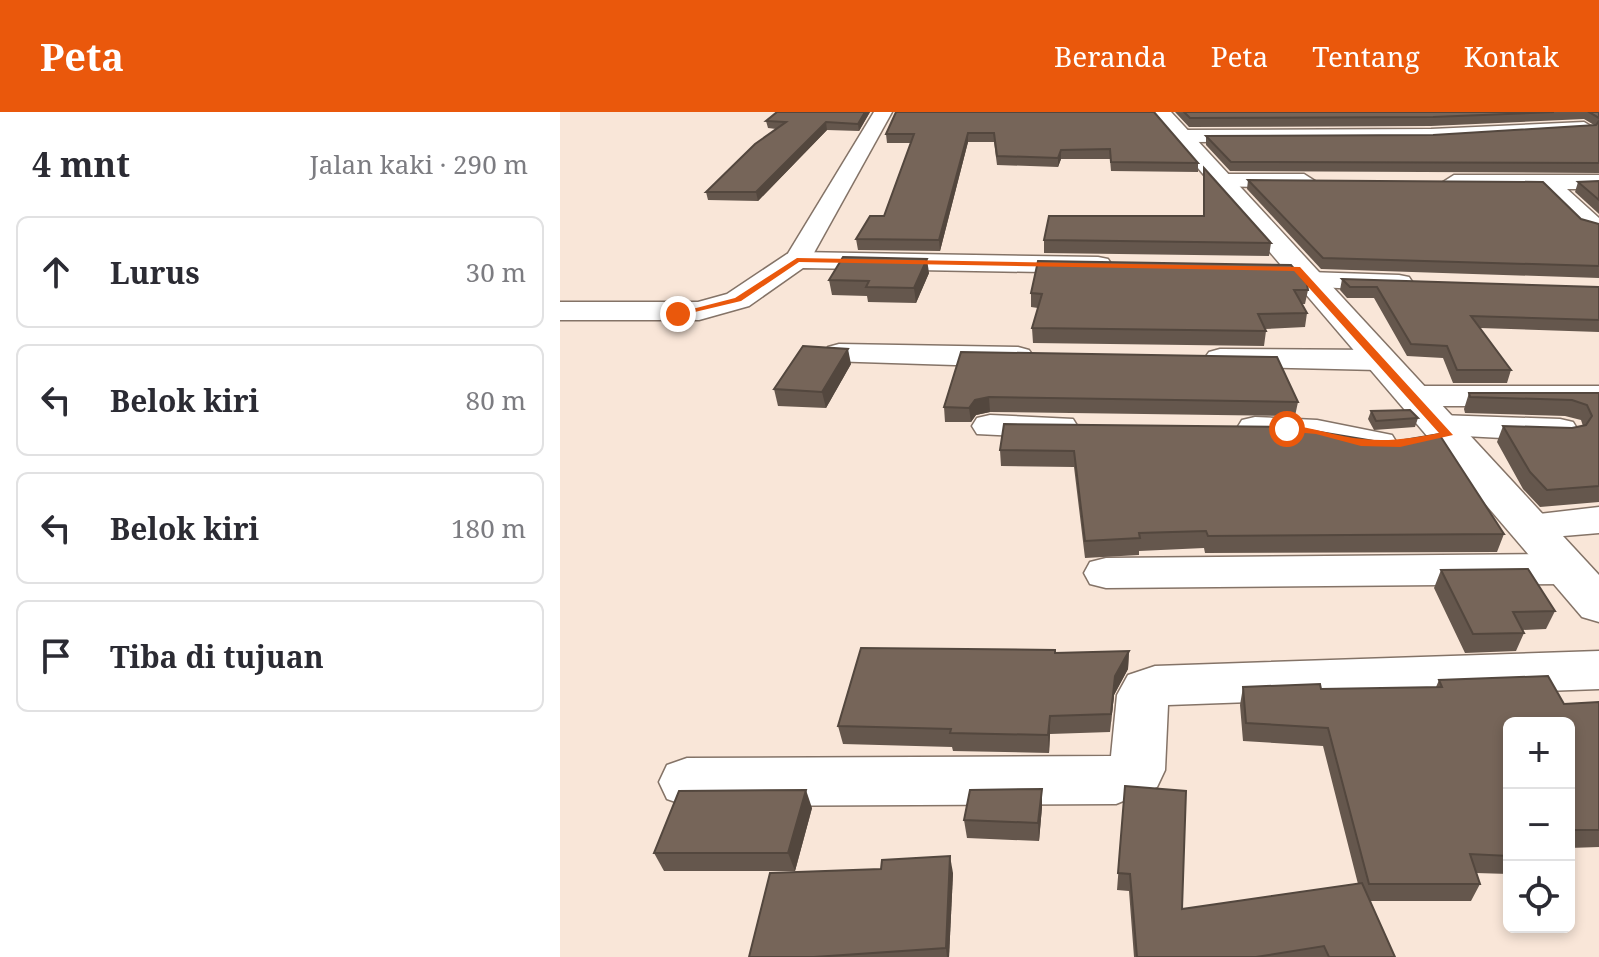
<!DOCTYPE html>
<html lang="id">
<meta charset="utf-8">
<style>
:root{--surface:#fff;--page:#f2f2f3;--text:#2b2b33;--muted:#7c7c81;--line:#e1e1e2;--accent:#ea580c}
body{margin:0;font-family:"Noto Serif",serif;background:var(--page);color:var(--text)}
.controls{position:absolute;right:24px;bottom:24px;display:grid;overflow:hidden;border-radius:12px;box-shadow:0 4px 12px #0003}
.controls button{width:72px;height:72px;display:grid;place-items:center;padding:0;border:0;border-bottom:2px solid var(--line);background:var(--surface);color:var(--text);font:40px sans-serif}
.stop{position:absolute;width:24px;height:24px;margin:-18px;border:6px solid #ea580c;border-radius:50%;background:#fff}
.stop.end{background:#ea580c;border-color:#fff;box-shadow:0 2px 8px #0008}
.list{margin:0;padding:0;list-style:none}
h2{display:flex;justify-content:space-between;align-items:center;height:104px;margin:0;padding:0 32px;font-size:34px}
h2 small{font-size:26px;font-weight:400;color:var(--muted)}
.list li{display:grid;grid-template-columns:52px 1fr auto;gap:24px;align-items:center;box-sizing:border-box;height:112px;margin:0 16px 16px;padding:0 16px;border:2px solid var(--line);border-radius:12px}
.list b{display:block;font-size:30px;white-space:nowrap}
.list em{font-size:26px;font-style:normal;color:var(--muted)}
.icon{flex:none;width:44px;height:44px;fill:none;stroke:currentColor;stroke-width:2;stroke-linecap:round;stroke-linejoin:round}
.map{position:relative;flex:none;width:1039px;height:845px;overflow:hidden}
header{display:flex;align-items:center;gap:48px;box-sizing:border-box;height:112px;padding:0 40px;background:var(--accent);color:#fff}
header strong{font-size:38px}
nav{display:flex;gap:44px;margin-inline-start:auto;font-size:28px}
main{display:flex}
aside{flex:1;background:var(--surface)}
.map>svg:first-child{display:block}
</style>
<header>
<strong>Peta</strong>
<nav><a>Beranda</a><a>Peta</a><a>Tentang</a><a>Kontak</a></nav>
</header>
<main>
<aside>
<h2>4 mnt<small>Jalan kaki · 290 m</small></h2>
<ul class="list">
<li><svg class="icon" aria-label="ahead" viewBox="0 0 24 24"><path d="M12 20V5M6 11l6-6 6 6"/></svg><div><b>Lurus</b></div><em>30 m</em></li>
<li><svg class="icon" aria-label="left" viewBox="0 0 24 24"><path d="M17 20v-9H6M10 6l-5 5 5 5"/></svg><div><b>Belok kiri</b></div><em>80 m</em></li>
<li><svg class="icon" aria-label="left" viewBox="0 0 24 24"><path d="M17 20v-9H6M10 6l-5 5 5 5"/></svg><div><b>Belok kiri</b></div><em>180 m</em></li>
<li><svg class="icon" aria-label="arrive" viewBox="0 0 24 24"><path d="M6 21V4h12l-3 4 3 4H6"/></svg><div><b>Tiba di tujuan</b></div></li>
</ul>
</aside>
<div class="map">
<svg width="1039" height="845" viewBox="0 0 1039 845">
<rect width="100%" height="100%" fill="#f9e6d8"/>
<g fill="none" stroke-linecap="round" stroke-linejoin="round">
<!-- street casing -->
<g stroke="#847367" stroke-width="3">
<g id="street">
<polygon points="314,0 332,0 250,148 246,154 228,154 224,148"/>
<polygon points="1024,10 1034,16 1031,20 871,29 621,30 611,24 621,18 871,17"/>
<polygon points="661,62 744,62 755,69 744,76 653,74 650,69"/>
<polygon points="894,63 1039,63 1039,77 1007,77 1039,106 1039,121 1019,115 981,77 886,75 883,70"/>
<polygon points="748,160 839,163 849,165 853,171 849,177 839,179 738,174 734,168 738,162"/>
<polygon points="279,232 458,235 469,238 474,245 469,252 458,255 268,249 263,242 268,235"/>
<polygon points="660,237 818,238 829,241 834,248 829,255 818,258 649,254 644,247 649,240"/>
<polygon points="852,274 1039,274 1039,294 852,294 840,291 835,284 840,277"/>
<polygon points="430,303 513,307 518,315 513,323 500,326 417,322 412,314 417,306"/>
<polygon points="879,303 1000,307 1013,310 1018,318 1013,326 1000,329 866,322 861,314 866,306"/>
<polygon points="695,305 757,308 832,323 837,331 832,339 801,342 755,330 682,324 677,316 682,308"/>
<polygon points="1039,395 1039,421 968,427 953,423 947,414 953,405"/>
<polygon points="1007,442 1023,447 1029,457 1023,467 1007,472 546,476 530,472 524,461 530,450 546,446"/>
<polygon points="1039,539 1039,577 608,593 605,658 597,675 556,692 127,694 107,687 99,670 107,653 127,646 551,644 557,583 568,563 595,554"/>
</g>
</g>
<!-- secondary casing -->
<g stroke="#847367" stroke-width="3">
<g id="secondary">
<polygon points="590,0 611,0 1039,463 1039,510 1022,505"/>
<polygon points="237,140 538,145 548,147 552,153 548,159 538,161 243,156 189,194 139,208 0,208 0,190 138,190 167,182 227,142"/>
</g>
</g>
<!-- street -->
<use href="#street" fill="#fff" fill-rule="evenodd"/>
<!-- secondary -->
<use href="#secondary" fill="#fff" fill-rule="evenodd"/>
</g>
<!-- wall -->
<g fill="#65574d">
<polygon points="217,0 310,0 299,19 267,18 198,89 148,88 146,80 216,17 208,16 206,9"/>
<polygon points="336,0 638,51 638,60 551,59 550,47 501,47 498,55 437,53 434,30 408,30 380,139 298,138 296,127 324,104 351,31 327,31 326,22"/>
<polygon points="615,0 1039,0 1039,61 670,59 646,33 646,24 873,23 1034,13 1024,7 871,14 629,15"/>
<polygon points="644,56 711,131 709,144 484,141 484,128 643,104"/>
<polygon points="688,68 1021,107 1039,112 1039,166 761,157 687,77"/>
<polygon points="1039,69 1039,102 1015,80 1018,70"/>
<polygon points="369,161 356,191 308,190 307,184 272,183 269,168"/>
<polygon points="782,167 1039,175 1039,220 920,216 951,258 947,271 893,271 883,246 847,244 814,186 787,186 780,178"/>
<polygon points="748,178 745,192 742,192 747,201 745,215 705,217 706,219 704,234 473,231 472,216 478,196 471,195 471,181"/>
<polygon points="401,240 738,290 735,304 430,300 416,303 411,310 385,310 384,295"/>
<polygon points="291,252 266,296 218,294 214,277"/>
<polygon points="909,281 1039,281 1039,390 980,395 963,377 937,330 943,314 1012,316 1023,314 1021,308 1005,304 905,301 904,297"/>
<polygon points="811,299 858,306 855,315 814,318 808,307"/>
<polygon points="444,312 944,422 937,440 645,441 644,436 579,439 579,443 525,446 514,355 441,354 440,338"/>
<polygon points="881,458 995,499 986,517 963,518 964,521 956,539 905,541 874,476"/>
<polygon points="569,539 568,557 554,583 550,620 490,622 489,641 393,639 392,635 283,632 278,614 495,541"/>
<polygon points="879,568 1004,592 1039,590 1039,735 1009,736 1009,611 949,611 949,762 916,761 920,772 911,789 810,789 835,845 574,845 569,779 557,778 565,674 622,797 798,772 763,634 683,629 680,593 683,575 761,577 876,575"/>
<polygon points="482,677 482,695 479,729 407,726 404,708"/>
<polygon points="252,696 235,759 104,759 94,741"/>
<polygon points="321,757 393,761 389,845 189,845"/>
</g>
<!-- shaded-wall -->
<g fill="#53473e">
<polygon points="305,0 310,0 299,19 298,12"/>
<polygon points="266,10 267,18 198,89 196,80"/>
<polygon points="408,21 408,30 380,139 379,128"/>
<polygon points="501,38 501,47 498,55 498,46"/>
<polygon points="367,147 369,161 356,191 354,176"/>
<polygon points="288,237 291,252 266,296 262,280"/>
<polygon points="429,285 430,300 416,303 411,310 409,296 415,288"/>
<polygon points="569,539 568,557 554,583 550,620 555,564"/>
<polygon points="490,604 490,622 489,641 488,623"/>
<polygon points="482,677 482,695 479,729 478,711"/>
<polygon points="246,678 252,696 235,759 228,741"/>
<polygon points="390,744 393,761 389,845 387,845 386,836"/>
</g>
<!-- building -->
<g fill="#766559" stroke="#53473e" stroke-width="2">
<polygon points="217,0 305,0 298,12 266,10 196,80 146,80 195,32 226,10 206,9"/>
<polygon points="336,0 594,0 638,51 551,50 550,37 501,38 498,46 437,44 434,21 408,21 379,128 296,127 310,104 324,104 354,22 326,22"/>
<polygon points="624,0 994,0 873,5 630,6"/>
<polygon points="1029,0 1039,0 1039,6"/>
<polygon points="1039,9 1039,51 671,50 646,24 873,23 1036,13"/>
<polygon points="644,56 711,131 484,128 489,104 644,104"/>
<polygon points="688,68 983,70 1021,107 1039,112 1039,154 763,146"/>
<polygon points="1039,69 1039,88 1018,70"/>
<polygon points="283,145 367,147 354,176 306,175 309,169 269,168"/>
<polygon points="478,149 731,153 747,172 748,178 734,178 747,201 698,202 706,219 472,216 482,182 471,181"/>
<polygon points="782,167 1039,175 1039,208 911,204 951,258 897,258 887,234 851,232 817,175 790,175"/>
<polygon points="243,234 288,237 262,280 214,277"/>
<polygon points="401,240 717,245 738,290 429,285 415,288 409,296 384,295"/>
<polygon points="909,281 1039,281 1039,374 987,378 970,360 943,314 1012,316 1026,313 1032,304 1027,293 1012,288 910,285"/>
<polygon points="850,298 858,306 816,309 811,299"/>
<polygon points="444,312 730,315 826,331 879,322 944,422 648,424 646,419 579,421 580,426 525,429 514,339 440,338"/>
<polygon points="968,457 995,499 953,500 964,521 913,522 881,458"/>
<polygon points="301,536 495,538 495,541 569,539 555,564 551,602 490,604 488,623 390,621 391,617 278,614"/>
<polygon points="988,564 1004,592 1039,590 1039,718 1009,718 1009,611 949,611 949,744 910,742 920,772 809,772 768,616 686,611 683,575 760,572 761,577 882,575 879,568"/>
<polygon points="565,674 626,679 622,797 802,771 835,845 769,845 764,834 696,845 577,845 570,762 558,761"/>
<polygon points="482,677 478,711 404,708 410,678"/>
<polygon points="246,678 228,741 94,741 119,679"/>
<polygon points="390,744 386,836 254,845 189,845 210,761 321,757 322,748"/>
</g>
<!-- route -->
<path fill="#ea580c" d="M237 146 740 155 893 323 840 335 801 334 756 322 723 319 727 313C753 315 777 325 803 327 829 330 854 326 879 321L734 159 239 150 181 189 118 204 113 202 175 186Z"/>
</svg>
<div class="controls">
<button>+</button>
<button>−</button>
<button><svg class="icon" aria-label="locate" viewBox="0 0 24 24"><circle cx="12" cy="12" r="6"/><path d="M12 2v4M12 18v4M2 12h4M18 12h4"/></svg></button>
</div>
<div class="stop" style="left:727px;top:317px"></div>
<div class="stop end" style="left:118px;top:202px"></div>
</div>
</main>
